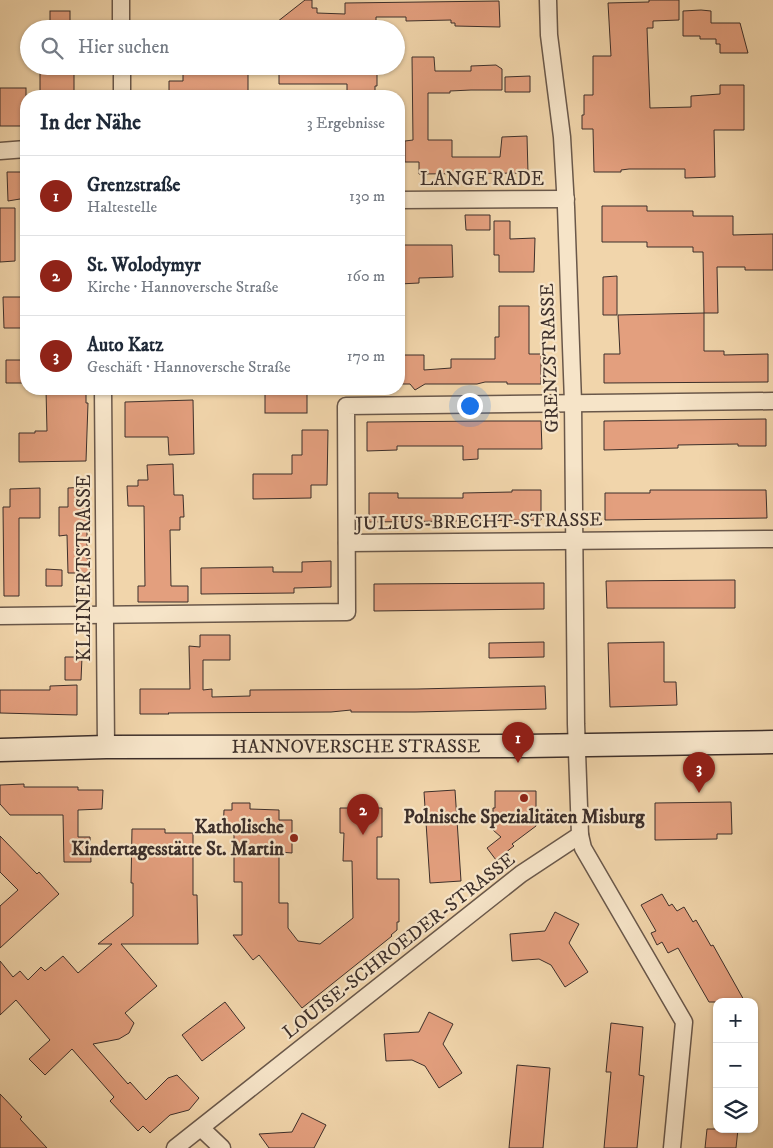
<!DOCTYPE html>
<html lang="de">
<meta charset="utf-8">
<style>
:root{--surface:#fff;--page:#f6f6f7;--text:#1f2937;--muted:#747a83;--line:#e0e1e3;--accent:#8f2418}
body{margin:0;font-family:"IM FELL DW Pica",serif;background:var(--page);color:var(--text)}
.controls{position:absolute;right:15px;bottom:15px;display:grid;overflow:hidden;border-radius:10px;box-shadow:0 1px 4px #0004}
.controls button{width:45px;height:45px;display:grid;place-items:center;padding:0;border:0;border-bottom:1px solid var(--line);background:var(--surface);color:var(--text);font:25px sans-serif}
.you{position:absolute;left:469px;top:405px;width:18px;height:18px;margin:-12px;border:4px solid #fff;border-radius:50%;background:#1a73e8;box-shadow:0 0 0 8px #1a73e833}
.badge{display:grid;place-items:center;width:32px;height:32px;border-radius:50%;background:var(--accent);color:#fff;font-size:16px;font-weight:700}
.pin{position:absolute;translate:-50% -41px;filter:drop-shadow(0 1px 2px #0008)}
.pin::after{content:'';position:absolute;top:26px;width:18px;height:15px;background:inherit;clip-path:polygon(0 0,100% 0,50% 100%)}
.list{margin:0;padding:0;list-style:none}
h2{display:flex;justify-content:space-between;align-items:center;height:65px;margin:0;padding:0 20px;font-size:21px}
h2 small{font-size:16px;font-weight:400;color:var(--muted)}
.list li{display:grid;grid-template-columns:32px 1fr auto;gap:15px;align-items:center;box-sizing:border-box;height:80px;padding:0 20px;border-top:1px solid var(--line)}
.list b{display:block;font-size:19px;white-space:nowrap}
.list p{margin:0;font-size:16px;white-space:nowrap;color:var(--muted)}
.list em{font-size:16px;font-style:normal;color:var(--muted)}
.icon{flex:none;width:28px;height:28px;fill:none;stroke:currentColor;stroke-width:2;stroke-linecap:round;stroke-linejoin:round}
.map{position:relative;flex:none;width:773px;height:1148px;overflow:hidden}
.search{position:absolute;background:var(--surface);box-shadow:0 1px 4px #0004;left:20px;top:20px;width:385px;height:55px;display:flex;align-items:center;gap:12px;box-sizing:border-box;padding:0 18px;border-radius:28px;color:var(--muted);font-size:19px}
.panel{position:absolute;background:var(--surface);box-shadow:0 1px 4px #0004;left:20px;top:90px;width:385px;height:305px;border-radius:20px}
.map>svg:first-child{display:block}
</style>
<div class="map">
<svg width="773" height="1148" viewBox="0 0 773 1148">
<rect width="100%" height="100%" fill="#f1d5ab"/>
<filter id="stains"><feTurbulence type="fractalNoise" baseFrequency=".004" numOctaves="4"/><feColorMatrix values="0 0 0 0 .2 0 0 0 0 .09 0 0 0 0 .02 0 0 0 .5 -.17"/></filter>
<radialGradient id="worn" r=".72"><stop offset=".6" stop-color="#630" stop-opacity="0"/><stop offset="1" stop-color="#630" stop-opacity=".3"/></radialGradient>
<!-- building -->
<g fill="#e39f7e" stroke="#3d2f2a">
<polygon points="305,0 312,0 312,8 317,8 317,13 345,14 345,3 499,1 500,27 455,26 455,23 451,23 451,20 406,21 406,17 376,17 376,29 268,29"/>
<polygon points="649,0 679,0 679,20 653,21 653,28 647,28 650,108 691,107 691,96 720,94 720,85 744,85 744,130 714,130 715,177 685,178 685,169 629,169 621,170 621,172 594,172 593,129 582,129 582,115 584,115 584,95 593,95 593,56 611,56 608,3 649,2"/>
<polygon points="701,10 711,11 711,23 740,23 748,53 720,53 720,44 716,44 716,39 700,39 700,36 683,36 683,11"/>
<rect x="50" y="11" width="20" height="18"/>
<polygon points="412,57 434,57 435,71 471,71 471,66 496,65 502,69 502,90 471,90 450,91 450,93 428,93 428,140 452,140 452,157 500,157 502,137 527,136 528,173 419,174 419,162 405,162 405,141 413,140"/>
<polygon points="183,66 248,66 248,96 223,96 223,95 169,96 169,81 183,81"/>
<polygon points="279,66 350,66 350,70 377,71 377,86 375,86 375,96 347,96 347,84 279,84"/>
<polygon points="54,71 55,74 74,74 74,96 40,96 40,72"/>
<polygon points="530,76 530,92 505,92 505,77"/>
<rect x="0" y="88" width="26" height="38"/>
<polygon points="7,172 26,172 26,198 8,201"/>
<polygon points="602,206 647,206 647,211 693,211 693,216 733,216 733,235 773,234 773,270 745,270 745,267 717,267 718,313 704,313 703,252 693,252 693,247 647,247 647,242 602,242"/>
<polygon points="0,208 15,208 15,261 0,262"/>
<polygon points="465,215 490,215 490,230 466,230"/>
<polygon points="494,221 510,221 510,239 535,238 534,272 499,272 499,255 494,255"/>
<polygon points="399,245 452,245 453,277 419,278 419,283 399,284"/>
<polygon points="617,276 617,315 603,315 603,277"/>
<polygon points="3,297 26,297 26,328 4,328"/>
<polygon points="499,306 529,306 529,354 541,354 541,384 507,384 507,382 485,382 477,384 425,384 415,390 410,384 399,384 399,355 424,355 424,370 451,368 451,359 495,359 495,337 499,337"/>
<polygon points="704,313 704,351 724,351 724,355 768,354 768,382 604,383 604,354 620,354 618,315"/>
<polygon points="6,360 21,360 21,366 26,366 26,383 6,383"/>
<rect x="265" y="389" width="42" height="24"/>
<polygon points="46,390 86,390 86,403 88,403 86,461 19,462 19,433 35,433 35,431 47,431"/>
<polygon points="193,400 194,454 169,455 168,437 125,437 125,402"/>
<polygon points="766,419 766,446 738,446 738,444 678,445 678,448 604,450 604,421"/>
<polygon points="490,421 541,421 542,449 478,449 478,459 463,460 463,446 397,446 397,450 367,451 367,422"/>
<polygon points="302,430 328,430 327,485 311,485 311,498 253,499 253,474 292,474 292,455 302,455"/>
<polygon points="173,464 174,495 183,495 184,517 180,517 180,530 170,530 171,586 188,586 188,602 138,602 138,586 145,586 144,506 128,506 127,486 138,486 138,480 148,480 147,465"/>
<polygon points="87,487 87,559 90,558 90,573 68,573 67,535 59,536 59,507 68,507 68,488"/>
<polygon points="40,488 40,518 19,518 19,596 4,596 3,507 10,507 10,489"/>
<polygon points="512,490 541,490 541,520 369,522 369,493 398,493 398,498 463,498 463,493 512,492"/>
<polygon points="650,490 766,490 767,518 605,520 605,493 650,493"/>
<polygon points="331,561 331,587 294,588 294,593 201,594 201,568 273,567 273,572 302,572 302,562"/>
<polygon points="46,569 62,570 62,586 46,586"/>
<polygon points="735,580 735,608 607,608 606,581"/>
<polygon points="544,583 544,609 374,611 374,584"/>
<polygon points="200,635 230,635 230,660 203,660 203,690 212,689 212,697 250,696 250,690 417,689 545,686 546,709 415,712 351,712 351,710 331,712 168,713 169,714 140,714 140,689 190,689 189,646 200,647"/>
<polygon points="544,642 544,657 489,658 489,643"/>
<polygon points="664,642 664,682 676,682 677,705 610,707 608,643"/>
<polygon points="65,657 82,657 81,680 65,680"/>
<polygon points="77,685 77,715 0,713 0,690 50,690 50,686"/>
<polygon points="24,784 24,787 78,787 78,790 103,790 102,809 78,810 78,837 90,837 91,862 64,862 63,815 10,815 0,804 0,785"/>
<polygon points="455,790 461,881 430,883 424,792"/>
<polygon points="495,791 536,791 536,826 512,844 514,846 496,860 487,848 501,837 493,830 493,808 495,808"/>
<polygon points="731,802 732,834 717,834 717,839 655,840 655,803"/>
<polygon points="232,803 250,803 250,809 279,810 279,820 292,820 292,853 279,852 279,903 288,903 288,928 298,941 320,944 353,918 352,861 343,861 344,833 340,833 340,808 382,808 382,837 377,837 377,879 399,879 399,922 397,922 397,930 391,935 392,936 302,1008 259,955 253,960 233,935 242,935 242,882 234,882 234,834 223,834 224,810 232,810"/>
<polygon points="132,829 165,829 165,833 193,833 193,895 197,895 198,944 121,944 157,986 125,1013 134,1023 129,1033 119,1039 93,1044 128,1084 130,1082 146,1100 168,1078 177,1075 199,1098 189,1110 170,1115 150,1133 143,1126 138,1131 110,1101 114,1097 72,1049 45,1075 29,1059 50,1040 16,1000 0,1015 0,961 13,977 20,971 28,980 41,967 45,971 63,956 78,973 112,944 98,944 133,916 133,883 131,883"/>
<polygon points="0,836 37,874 39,872 59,894 0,948 0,906 18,890 0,872"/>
<polygon points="662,894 669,906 672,904 677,911 684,907 693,922 696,920 711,946 713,945 745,1002 709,1002 678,948 668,953 662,942 657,945 651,933 656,931 641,905"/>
<polygon points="555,912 579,924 569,943 588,972 565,987 551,965 539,959 512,961 510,934 545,931"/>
<polygon points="225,1002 245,1028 202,1061 182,1035"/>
<polygon points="429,1012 453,1024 443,1044 462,1073 439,1088 425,1066 412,1060 386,1061 384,1034 419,1032"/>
<polygon points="611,1023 643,1027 639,1075 644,1076 637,1148 604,1148 611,1072 606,1072"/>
<polygon points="517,1065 550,1068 543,1148 509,1148"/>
<polygon points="0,1094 22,1117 20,1119 47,1148 0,1148"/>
<polygon points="302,1113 326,1125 314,1148 269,1148 259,1134 292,1132"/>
<polygon points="707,1129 738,1129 736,1148 705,1148"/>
</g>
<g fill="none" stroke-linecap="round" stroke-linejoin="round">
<!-- minor casing -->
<g stroke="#6a584a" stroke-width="19">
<g id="minor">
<polyline points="121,29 121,0"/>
<polyline points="122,66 122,96"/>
<polyline points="0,151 26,149"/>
<polyline points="399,200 566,199"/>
<polyline points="103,389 106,747"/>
<polyline points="347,543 773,539"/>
<polyline points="0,616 347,612 346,406 773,401"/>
<polyline points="580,835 583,848 684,1022 672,1148"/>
<polyline points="201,1128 222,1148"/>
<polyline points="175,1148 521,874 580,835 576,724 573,402 566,207 562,137 549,35 548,0"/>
</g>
</g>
<!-- secondary casing -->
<g stroke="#3d2f2a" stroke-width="25">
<g id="secondary">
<path id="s1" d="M0 750 106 747 526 746 773 742"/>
</g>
</g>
<!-- minor -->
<use href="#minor" stroke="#f6e4c8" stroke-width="16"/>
<!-- secondary -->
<use href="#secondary" stroke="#f6e4c8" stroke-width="22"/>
</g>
<!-- markers -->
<g fill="#8f2418" stroke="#f6e4c8" stroke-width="2">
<circle cx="524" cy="798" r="5"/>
<circle cx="294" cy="838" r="5"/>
</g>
<g text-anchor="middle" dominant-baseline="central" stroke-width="4.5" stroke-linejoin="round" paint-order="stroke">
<!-- street labels -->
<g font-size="19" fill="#3d2f2a" stroke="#f6e4c8">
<text x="482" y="179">LANGE RADE</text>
<text transform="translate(550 358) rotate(-92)">GRENZSTRASSE</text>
<text transform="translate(479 522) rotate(-1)">JULIUS-BRECHT-STRASSE</text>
<text transform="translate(84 568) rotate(-90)">KLEINERTSTRASSE</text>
<text stroke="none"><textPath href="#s1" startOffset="356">HANNOVERSCHE STRASSE</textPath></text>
<text transform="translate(399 946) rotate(-38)">LOUISE-SCHROEDER-STRASSE</text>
</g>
<!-- poi labels -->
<g font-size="19" font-weight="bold" fill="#3d2f2a" stroke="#f6e4c8">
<text x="524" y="817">Polnische Spezialitäten Misburg</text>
<text x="284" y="827" text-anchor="end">Katholische<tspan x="284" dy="22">Kindertagesstätte St. Martin</tspan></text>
</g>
</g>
<rect width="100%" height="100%" filter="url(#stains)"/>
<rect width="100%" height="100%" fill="url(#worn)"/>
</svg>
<div class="controls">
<button>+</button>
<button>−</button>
<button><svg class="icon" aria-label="layers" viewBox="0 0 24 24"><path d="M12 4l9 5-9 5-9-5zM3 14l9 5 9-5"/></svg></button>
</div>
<div class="you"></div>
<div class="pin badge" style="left:518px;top:763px">1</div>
<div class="pin badge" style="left:363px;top:835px">2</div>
<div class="pin badge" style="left:699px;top:793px">3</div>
<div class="search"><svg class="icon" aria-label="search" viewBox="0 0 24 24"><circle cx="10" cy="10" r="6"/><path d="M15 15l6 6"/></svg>Hier suchen</div>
<section class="panel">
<h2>In der Nähe<small>3 Ergebnisse</small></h2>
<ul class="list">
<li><span class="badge">1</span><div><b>Grenzstraße</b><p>Haltestelle</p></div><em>130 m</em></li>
<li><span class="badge">2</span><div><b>St. Wolodymyr</b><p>Kirche · Hannoversche Straße</p></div><em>160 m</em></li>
<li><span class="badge">3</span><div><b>Auto Katz</b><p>Geschäft · Hannoversche Straße</p></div><em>170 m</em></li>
</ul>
</section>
</div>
